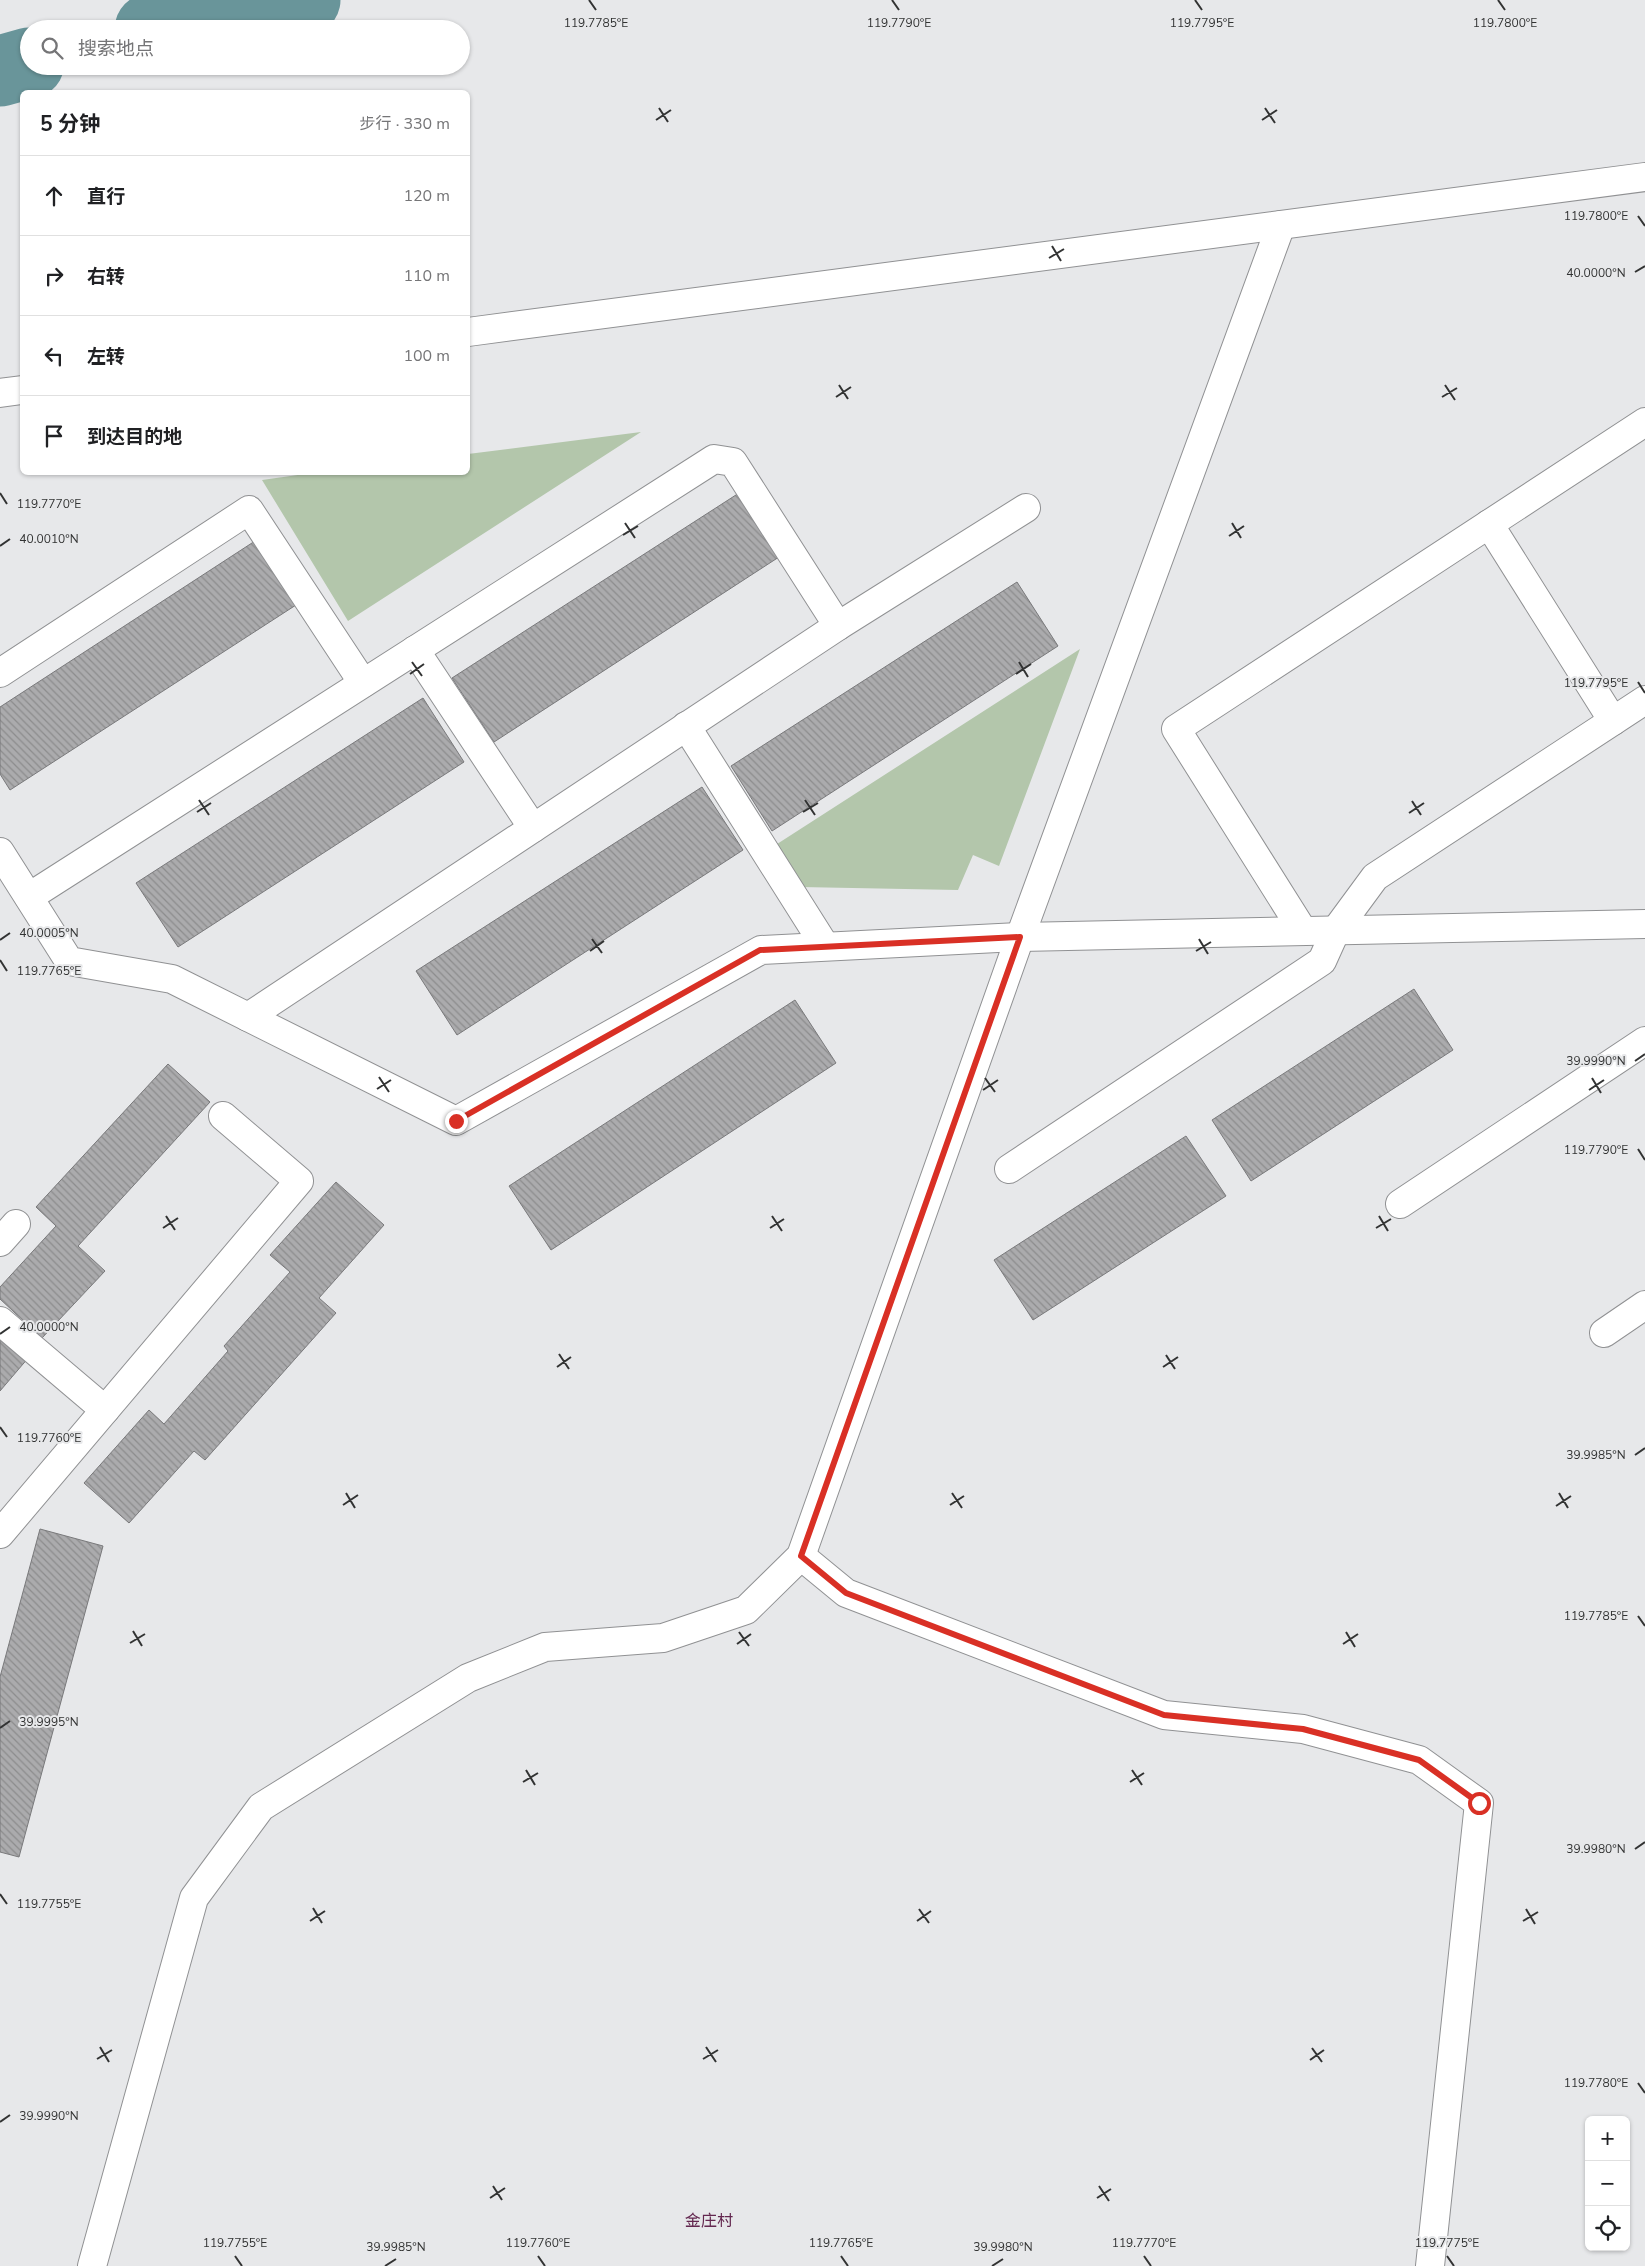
<!DOCTYPE html>
<html lang="zh">
<meta charset="utf-8">
<style>
:root{--surface:#fff;--page:#f2f2f2;--text:#202124;--muted:#757577;--line:#e0e0e0}
body{margin:0;font-family:"Nunito Sans","Noto Sans SC",sans-serif;background:var(--page);color:var(--text)}
.controls{position:absolute;right:15px;bottom:15px;display:grid;overflow:hidden;border-radius:8px;box-shadow:0 1px 4px #0004}
.controls button{width:45px;height:45px;display:grid;place-items:center;padding:0;border:0;border-bottom:1px solid var(--line);background:var(--surface);color:var(--text);font:25px sans-serif}
.stop{position:absolute;width:15px;height:15px;margin:-11px;border:4px solid #d93025;border-radius:50%;background:#fff}
.stop.end{background:#d93025;border-color:#fff;box-shadow:0 1px 5px #0008}
.list{margin:0;padding:0;list-style:none}
h2{display:flex;justify-content:space-between;align-items:center;height:65px;margin:0;padding:0 20px;font-size:21px}
h2 small{font-size:16px;font-weight:400;color:var(--muted)}
.list li{display:grid;grid-template-columns:32px 1fr auto;gap:15px;align-items:center;box-sizing:border-box;height:80px;padding:0 20px;border-top:1px solid var(--line)}
.list b{display:block;font-size:19px;white-space:nowrap}
.list em{font-size:16px;font-style:normal;color:var(--muted)}
.icon{flex:none;width:28px;height:28px;fill:none;stroke:currentColor;stroke-width:2;stroke-linecap:round;stroke-linejoin:round}
.map{position:relative;flex:none;width:1645px;height:2266px;overflow:hidden}
.search{position:absolute;background:var(--surface);box-shadow:0 1px 4px #0004;left:20px;top:20px;width:450px;height:55px;display:flex;align-items:center;gap:12px;box-sizing:border-box;padding:0 18px;border-radius:28px;color:var(--muted);font-size:19px}
.panel{position:absolute;background:var(--surface);box-shadow:0 1px 4px #0004;left:20px;top:90px;width:450px;height:385px;border-radius:8px}
.map>svg:first-child{display:block}
</style>
<div class="map">
<svg width="1645" height="2266" viewBox="0 0 1645 2266">
<defs>
<pattern id="building-back-hatch" width="6" height="6" patternUnits="userSpaceOnUse" patternTransform="scale(1.25)"><rect width="6" height="6" fill="#ababad"/><path d="M-1 5l2 2M0 0l6 6M5-1l2 2" fill="none" stroke="#8c8c8d"/></pattern>
</defs>
<rect width="100%" height="100%" fill="#e7e8ea"/>
<!-- green -->
<g fill="#b3c6ab">
<polygon points="641,432 348,621 262,480 319,472 468,472 468,454"/>
<polygon points="1080,649 999,866 973,855 958,890 800,887 774,846"/>
</g>
<g fill="none" stroke-linecap="round" stroke-linejoin="round">
<!-- river -->
<g stroke="#69959a" stroke-width="71">
<polyline points="150,29 305,0"/>
<polyline points="0,71 29,63"/>
</g>
</g>
<!-- building -->
<g fill="url(#building-back-hatch)" stroke="#79797b">
<polygon points="739,493 779,557 494,742 452,678"/>
<polygon points="255,541 296,605 10,790 0,774 0,707"/>
<polygon points="1017,582 1058,646 772,831 731,766"/>
<polygon points="423,698 464,762 178,947 136,883"/>
<polygon points="702,787 743,850 457,1035 416,971"/>
<polygon points="1414,989 1453,1050 1251,1181 1212,1120"/>
<polygon points="795,1000 836,1063 551,1250 509,1186"/>
<polygon points="168,1064 210,1102 78,1246 105,1271 42,1338 0,1299 0,1287 56,1226 36,1207"/>
<polygon points="1186,1136 1226,1196 1033,1320 994,1260"/>
<polygon points="336,1182 384,1225 319,1298 336,1313 205,1460 194,1451 129,1523 84,1483 149,1410 164,1424 228,1351 224,1346 290,1272 270,1255"/>
<polygon points="0,1332 29,1357 0,1391"/>
<polygon points="40,1529 103,1546 19,1857 0,1852 0,1677"/>
</g>
<g fill="none" stroke-linecap="round" stroke-linejoin="round">
<!-- minor casing -->
<g stroke="#909193" stroke-width="30">
<g id="minor">
<polyline points="1489,524 1613,721"/>
<polyline points="415,650 533,828"/>
<polyline points="0,673 249,510 363,683"/>
<polyline points="686,726 825,946"/>
<polyline points="0,852 69,961 172,979 456,1121 761,950 1020,937 1645,924"/>
<polyline points="29,897 714,459 733,462 838,626"/>
<polyline points="1303,931 1176,729 1645,422"/>
<polyline points="248,1017 838,626 1026,508"/>
<polyline points="1009,1169 1322,961 1336,930 1375,877 1645,700"/>
<polyline points="1400,1204 1645,1041"/>
<polyline points="0,1242 16,1224"/>
<polyline points="0,1321 105,1410"/>
<polyline points="1604,1333 1645,1305"/>
<polyline points="0,1534 299,1181 223,1116"/>
<polyline points="801,1556 846,1593 1164,1715 1303,1729 1419,1760 1479,1803 1430,2266"/>
<polyline points="92,2266 194,1898 261,1807 468,1678 545,1647 663,1638 746,1610 801,1556 1020,937 1281,225"/>
</g>
</g>
<!-- tertiary casing -->
<g stroke="#909193" stroke-width="30">
<g id="tertiary">
<polyline points="468,332 1645,177"/>
<polyline points="0,393 22,390"/>
</g>
</g>
<!-- minor -->
<use href="#minor" stroke="#fff" stroke-width="28"/>
<!-- tertiary -->
<use href="#tertiary" stroke="#fff" stroke-width="28"/>
</g>
<g fill="none" stroke-linecap="round" stroke-linejoin="round">
<!-- route -->
<polyline stroke="#d93025" stroke-width="6" points="456,1121 760,950 1020,937 801,1556 846,1593 1164,1715 1303,1729 1419,1760 1479,1803"/>
</g>
<!-- ticks -->
<path fill="none" stroke="#323333" stroke-width="2" d="M589 0 596 10M892 0 899 10M1195 0 1202 10M1498 0 1505 10M659 108 668 122M1265 108 1275 123M656 120 671 110M1262 120 1277 110M1638 216 1645 226M1052 246 1061 261M1049 258 1064 249M1635 272 1645 266M839 385 848 399M1445 385 1455 400M836 397 851 387M1442 397 1457 388M0 493 7 504M625 523 635 538M1232 523 1241 538M623 535 638 526M1229 536 1244 526M0 546 10 539M412 662 422 676M1019 662 1028 677M410 674 424 664M1016 674 1031 664M1638 682 1645 693M199 800 209 815M805 800 815 815M1412 801 1421 815M197 812 211 803M803 812 818 803M1409 813 1424 803M592 939 602 953M1199 939 1208 954M0 940 10 933M590 951 604 941M1196 951 1211 942M0 960 7 971M1635 1061 1645 1054M379 1077 389 1092M985 1078 995 1092M1592 1078 1601 1093M377 1089 391 1080M983 1090 998 1080M1589 1090 1604 1080M1638 1149 1645 1160M166 1216 175 1230M772 1216 782 1231M1379 1216 1388 1231M163 1228 178 1218M770 1228 784 1219M1376 1228 1391 1219M0 1334 10 1327M559 1354 569 1369M1166 1355 1175 1369M557 1367 571 1357M1163 1367 1178 1357M0 1427 7 1437M1635 1455 1645 1448M346 1493 355 1508M952 1493 962 1508M1559 1493 1568 1508M343 1505 358 1495M950 1505 964 1496M1556 1506 1571 1496M1638 1616 1645 1626M133 1631 142 1646M739 1632 749 1646M1346 1632 1355 1647M130 1643 145 1634M737 1644 751 1634M1343 1644 1358 1634M0 1728 10 1721M526 1770 535 1785M1132 1770 1142 1785M523 1782 538 1773M1130 1782 1144 1773M1635 1849 1645 1842M0 1894 7 1904M313 1908 322 1923M919 1909 929 1923M1526 1909 1535 1924M310 1921 325 1911M917 1921 931 1911M1523 1921 1538 1912M100 2047 109 2062M706 2047 716 2062M1312 2048 1322 2062M97 2059 112 2050M703 2059 718 2050M1310 2060 1324 2050M1638 2083 1645 2093M0 2122 10 2115M493 2186 502 2200M1099 2186 1109 2201M490 2198 505 2188M1097 2198 1111 2189M235 2256 242 2266M538 2256 545 2266M841 2256 848 2266M1144 2256 1151 2266M1447 2256 1454 2266M385 2266 396 2259M992 2266 1003 2259"/>
<g text-anchor="middle" dominant-baseline="central" stroke-width="4" stroke-linejoin="round" paint-order="stroke">
<!-- quarter labels -->
<g font-size="16" fill="#63274f" stroke="#e7e8ea">
<text x="709" y="2221">金庄村</text>
</g>
</g>
<g font-size="12" text-anchor="middle" fill="#323333" stroke="#e7e8ea" stroke-width="4" stroke-linejoin="round" paint-order="stroke">
<text x="596" y="27">119.7785°E</text>
<text x="899" y="27">119.7790°E</text>
<text x="1202" y="27">119.7795°E</text>
<text x="1505" y="27">119.7800°E</text>
<text x="1596" y="220">119.7800°E</text>
<text x="1596" y="277">40.0000°N</text>
<text x="49" y="508">119.7770°E</text>
<text x="49" y="543">40.0010°N</text>
<text x="1596" y="687">119.7795°E</text>
<text x="49" y="937">40.0005°N</text>
<text x="49" y="975">119.7765°E</text>
<text x="1596" y="1065">39.9990°N</text>
<text x="1596" y="1154">119.7790°E</text>
<text x="49" y="1331">40.0000°N</text>
<text x="49" y="1442">119.7760°E</text>
<text x="1596" y="1459">39.9985°N</text>
<text x="1596" y="1620">119.7785°E</text>
<text x="49" y="1726">39.9995°N</text>
<text x="1596" y="1853">39.9980°N</text>
<text x="49" y="1908">119.7755°E</text>
<text x="1596" y="2087">119.7780°E</text>
<text x="49" y="2120">39.9990°N</text>
<text x="235" y="2247">119.7755°E</text>
<text x="538" y="2247">119.7760°E</text>
<text x="841" y="2247">119.7765°E</text>
<text x="1144" y="2247">119.7770°E</text>
<text x="1447" y="2247">119.7775°E</text>
<text x="396" y="2251">39.9985°N</text>
<text x="1003" y="2251">39.9980°N</text>
</g>
</svg>
<div class="controls">
<button>+</button>
<button>−</button>
<button><svg class="icon" aria-label="locate" viewBox="0 0 24 24"><circle cx="12" cy="12" r="6"/><path d="M12 2v4M12 18v4M2 12h4M18 12h4"/></svg></button>
</div>
<div class="stop" style="left:1479px;top:1803px"></div>
<div class="stop end" style="left:456px;top:1121px"></div>
<div class="search"><svg class="icon" aria-label="search" viewBox="0 0 24 24"><circle cx="10" cy="10" r="6"/><path d="M15 15l6 6"/></svg>搜索地点</div>
<section class="panel">
<h2>5 分钟<small>步行 · 330 m</small></h2>
<ul class="list">
<li><svg class="icon" aria-label="ahead" viewBox="0 0 24 24"><path d="M12 20V5M6 11l6-6 6 6"/></svg><div><b>直行</b></div><em>120 m</em></li>
<li><svg class="icon" aria-label="right" viewBox="0 0 24 24"><path d="M7 20v-9h11M14 6l5 5-5 5"/></svg><div><b>右转</b></div><em>110 m</em></li>
<li><svg class="icon" aria-label="left" viewBox="0 0 24 24"><path d="M17 20v-9H6M10 6l-5 5 5 5"/></svg><div><b>左转</b></div><em>100 m</em></li>
<li><svg class="icon" aria-label="arrive" viewBox="0 0 24 24"><path d="M6 21V4h12l-3 4 3 4H6"/></svg><div><b>到达目的地</b></div></li>
</ul>
</section>
</div>
